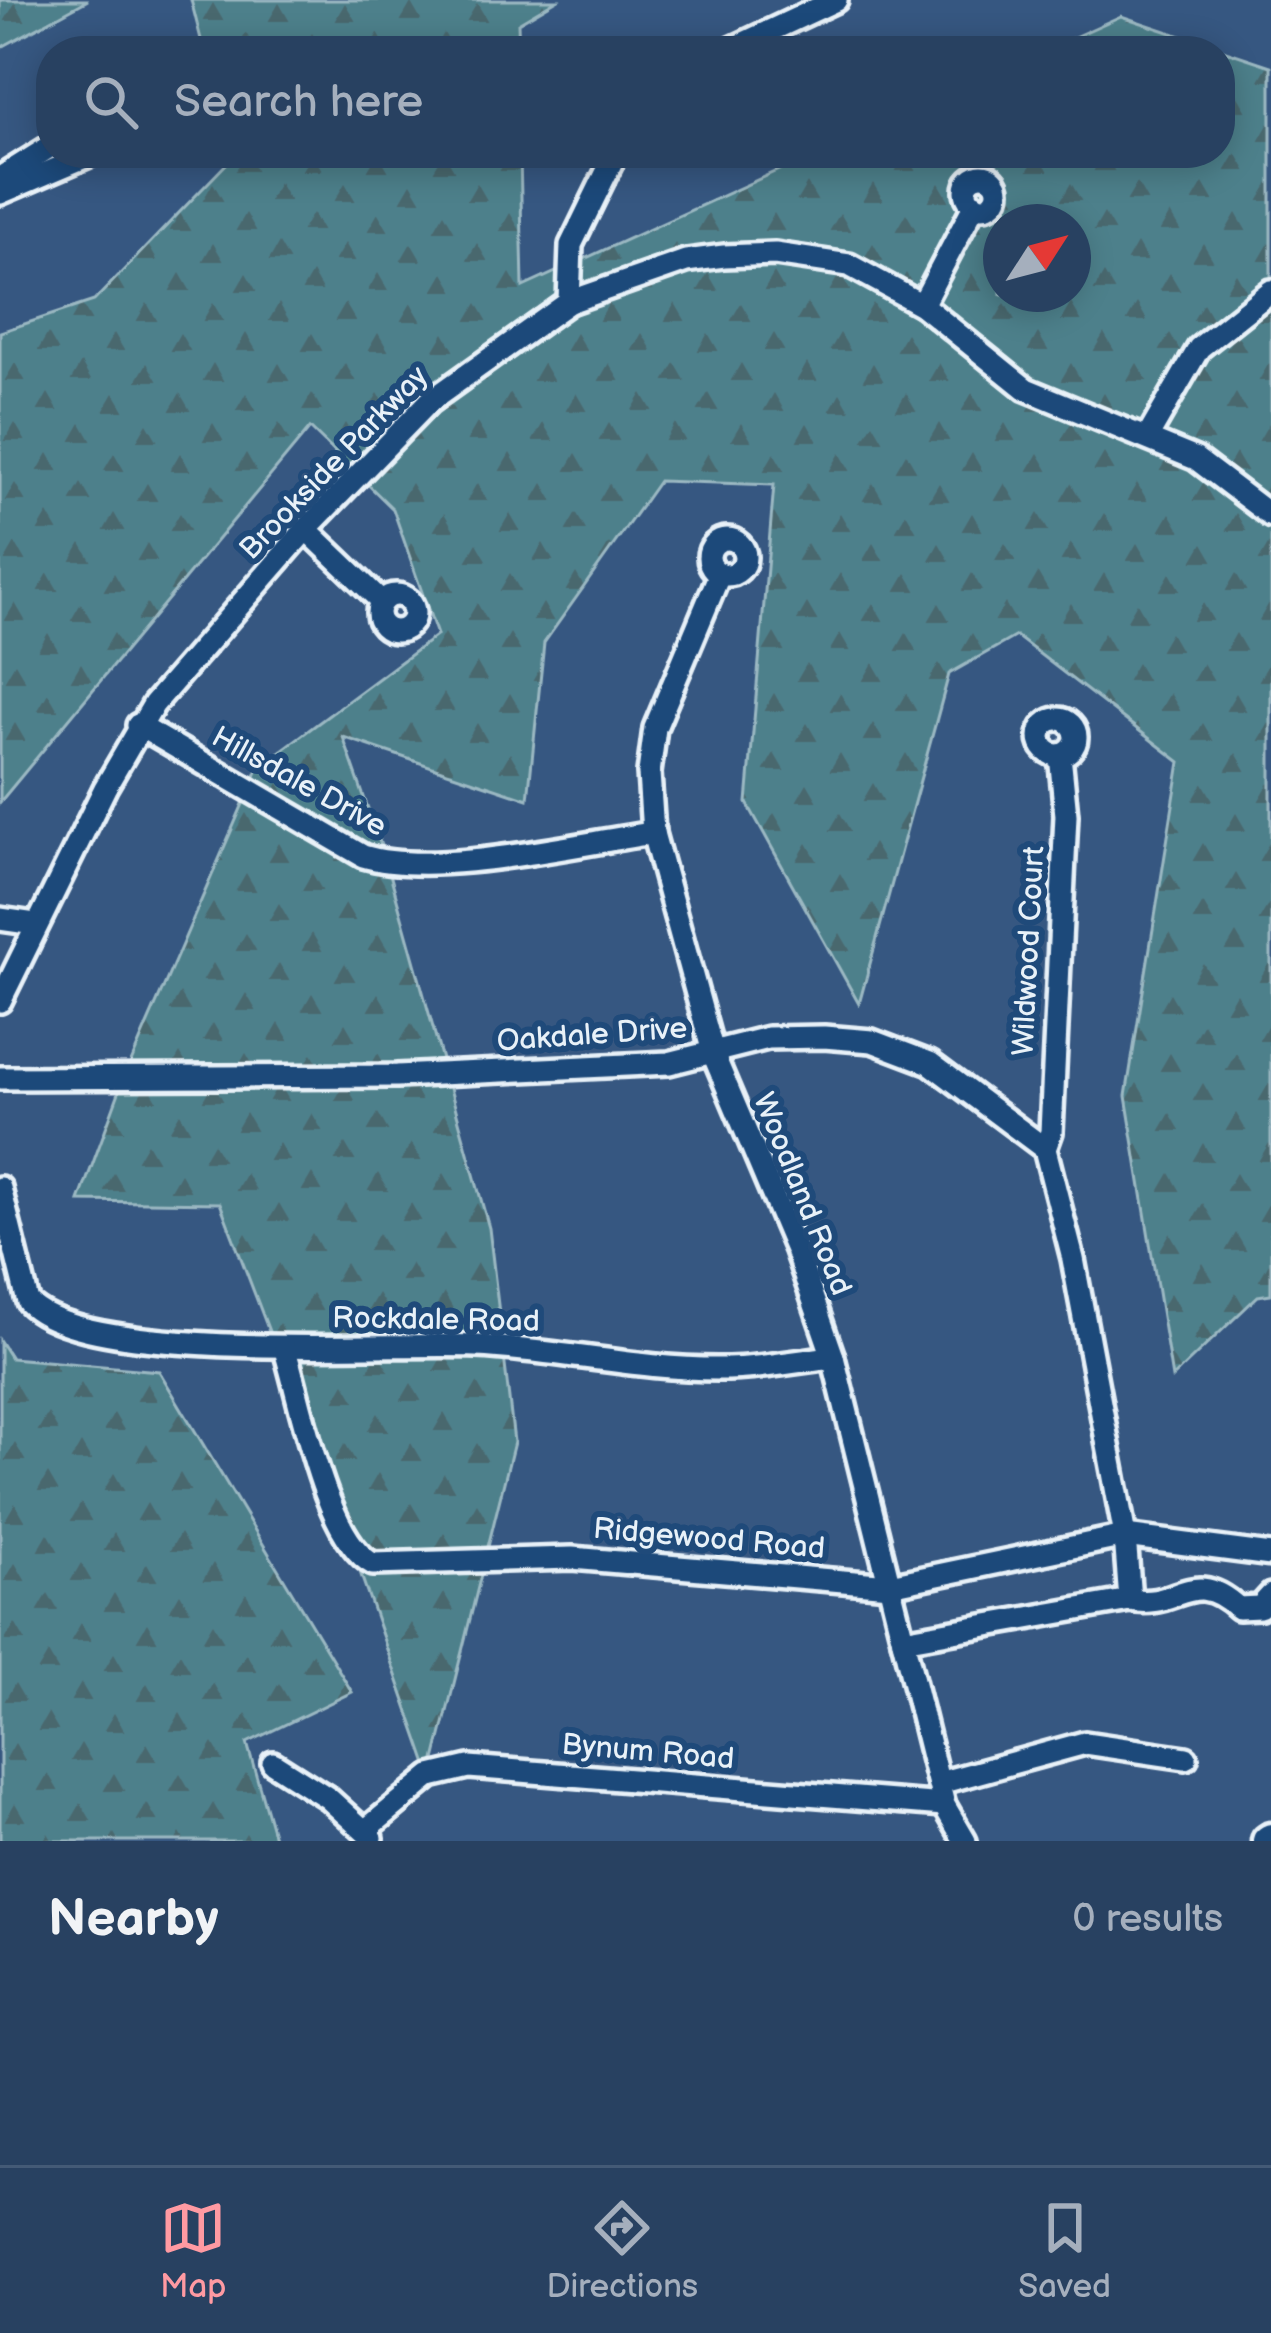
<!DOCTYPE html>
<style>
:root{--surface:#284161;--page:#344c6a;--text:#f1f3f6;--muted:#a5afbd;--line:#445a76;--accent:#ff9aa2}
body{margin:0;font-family:"Balsamiq Sans",sans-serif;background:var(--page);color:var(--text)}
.compass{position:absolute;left:983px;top:204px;width:108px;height:108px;border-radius:50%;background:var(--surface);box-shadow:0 6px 30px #0003;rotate:54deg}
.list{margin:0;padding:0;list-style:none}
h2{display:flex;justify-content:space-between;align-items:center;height:156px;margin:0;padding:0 48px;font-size:51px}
h2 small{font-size:39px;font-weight:400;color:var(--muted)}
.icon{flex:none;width:66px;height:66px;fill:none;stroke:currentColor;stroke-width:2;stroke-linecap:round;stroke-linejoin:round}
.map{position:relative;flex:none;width:1271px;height:1841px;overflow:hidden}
.search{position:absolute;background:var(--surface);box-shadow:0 6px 30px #0003;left:36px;right:36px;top:36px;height:132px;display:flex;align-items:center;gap:30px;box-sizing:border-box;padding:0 42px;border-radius:48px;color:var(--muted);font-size:45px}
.sheet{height:324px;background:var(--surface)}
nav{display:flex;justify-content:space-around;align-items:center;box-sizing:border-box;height:168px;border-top:3px solid var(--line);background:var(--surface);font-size:33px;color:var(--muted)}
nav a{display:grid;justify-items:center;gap:6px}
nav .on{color:var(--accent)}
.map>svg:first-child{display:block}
</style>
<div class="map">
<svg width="1271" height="1841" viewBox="0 0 1271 1841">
<defs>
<pattern id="forest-firs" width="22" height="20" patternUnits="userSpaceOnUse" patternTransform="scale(3)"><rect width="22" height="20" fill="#4e808b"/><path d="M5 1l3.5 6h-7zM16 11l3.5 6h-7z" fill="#4a676e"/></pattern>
</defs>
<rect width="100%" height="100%" fill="#365781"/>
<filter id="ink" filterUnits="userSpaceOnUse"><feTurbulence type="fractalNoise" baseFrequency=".00833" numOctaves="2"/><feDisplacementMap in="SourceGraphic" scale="24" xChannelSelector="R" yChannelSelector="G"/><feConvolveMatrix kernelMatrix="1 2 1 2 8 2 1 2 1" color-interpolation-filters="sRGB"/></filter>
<g filter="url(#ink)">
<!-- forest -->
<g fill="url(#forest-firs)" stroke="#9bb8c2" stroke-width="3" fill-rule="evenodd">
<polygon points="0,0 88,0 0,48"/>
<polygon points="191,0 557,0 518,23 519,51 204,51"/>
<path d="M1121 16 1271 66V1294L1258 1296 1172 1378 1126 1096 1180 762 1016 636 949 674 859 1004 747 803 774 485 659 481 544 643 528 799 343 737 387 863 489 1228 514 1442 431 1776 352 1549 220 1203 79 1201 125 1076 259 767 437 635 393 509 310 428 0 802V332L94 301 231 159 230 153H520L523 287 816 153H1220V51H1043ZM1001 222H1073V294H1001Z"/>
<polygon points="0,1341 11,1358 159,1371 352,1692 247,1743 275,1841 0,1841"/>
</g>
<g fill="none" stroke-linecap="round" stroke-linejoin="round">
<!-- minor casing -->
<g stroke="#e8f1f8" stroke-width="30">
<g id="minor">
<polyline points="727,51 836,0"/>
<circle cx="982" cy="191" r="16"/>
<polyline points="0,178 51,146"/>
<polyline points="0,193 94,153"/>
<polyline points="569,302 571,245 616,153"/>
<polyline points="922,305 975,204"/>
<polyline points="1147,438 1199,348 1271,291"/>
<polyline points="306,529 382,602"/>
<circle cx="727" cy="557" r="18"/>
<polyline points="720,573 655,728 649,773 653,833 714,1056 796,1250 833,1357 944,1805 965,1841"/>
<circle cx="396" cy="613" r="18"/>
<circle cx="1058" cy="737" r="18"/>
<path d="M138 725 363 856C435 878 574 844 653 833"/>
<polyline points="0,919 35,924"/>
<polyline points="0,1001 105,788 154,704 306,529 429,402 569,302 686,261 724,256 775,254 849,265 922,305 1026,389 1196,459 1271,516"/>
<polyline points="0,1078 397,1076 669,1063 768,1038 824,1037 872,1041 930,1063 1045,1149 1073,1259 1125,1536 1130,1600 903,1640"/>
<polyline points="1045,1149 1051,1132 1066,815 1060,755"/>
<path d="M0 1188 28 1302C85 1363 387 1342 477 1346 559 1350 642 1370 723 1369 759 1369 797 1361 833 1357"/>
<path d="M285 1350C301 1402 325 1539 373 1564L572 1558 890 1585 1125 1536 1271 1555"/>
<path d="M1130 1600C1178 1610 1192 1565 1238 1608L1260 1607 1271 1595"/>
<polyline points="273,1763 328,1798 372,1838"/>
<polyline points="939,1783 1085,1743 1186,1758"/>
<polyline points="367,1829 431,1776 469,1767 944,1805"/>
</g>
</g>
<!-- highway casing -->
<g stroke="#e8f1f8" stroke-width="39">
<polyline id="highway" points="1268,1841 1271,1839"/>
</g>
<!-- minor -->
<use href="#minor" stroke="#1f4a7a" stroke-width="21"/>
<!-- highway -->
<use href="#highway" stroke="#1f4a7a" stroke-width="30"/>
</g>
</g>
<g text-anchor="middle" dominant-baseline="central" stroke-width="12" stroke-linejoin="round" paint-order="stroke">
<!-- street labels -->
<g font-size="30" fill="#e8f1f8" stroke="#1f4a7a">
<text transform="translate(334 463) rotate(-46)">Brookside Parkway</text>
<text transform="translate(299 782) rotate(29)">Hillsdale Drive</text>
<text transform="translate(1029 951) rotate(-87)">Wildwood Court</text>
<text transform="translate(592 1035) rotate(-4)">Oakdale Drive</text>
<text transform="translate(802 1194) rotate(68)">Woodland Road</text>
<text transform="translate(436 1320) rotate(1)">Rockdale Road</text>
<text transform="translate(709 1539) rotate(5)">Ridgewood Road</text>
<text transform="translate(648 1752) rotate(5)">Bynum Road</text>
</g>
</g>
</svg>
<svg class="compass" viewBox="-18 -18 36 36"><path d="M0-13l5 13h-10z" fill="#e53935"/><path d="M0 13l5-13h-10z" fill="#a5afbd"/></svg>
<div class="search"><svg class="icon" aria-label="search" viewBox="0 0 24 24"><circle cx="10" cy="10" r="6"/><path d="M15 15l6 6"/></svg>Search here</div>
</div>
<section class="sheet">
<h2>Nearby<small>0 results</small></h2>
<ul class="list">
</ul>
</section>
<nav>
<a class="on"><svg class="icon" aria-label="map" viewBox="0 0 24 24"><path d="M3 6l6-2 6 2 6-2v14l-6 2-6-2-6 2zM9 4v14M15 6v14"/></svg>Map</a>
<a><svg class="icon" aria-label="directions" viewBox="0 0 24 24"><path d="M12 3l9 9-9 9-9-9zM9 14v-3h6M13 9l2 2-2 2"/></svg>Directions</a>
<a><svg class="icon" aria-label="saved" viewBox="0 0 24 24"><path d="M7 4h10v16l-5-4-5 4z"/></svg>Saved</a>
</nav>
